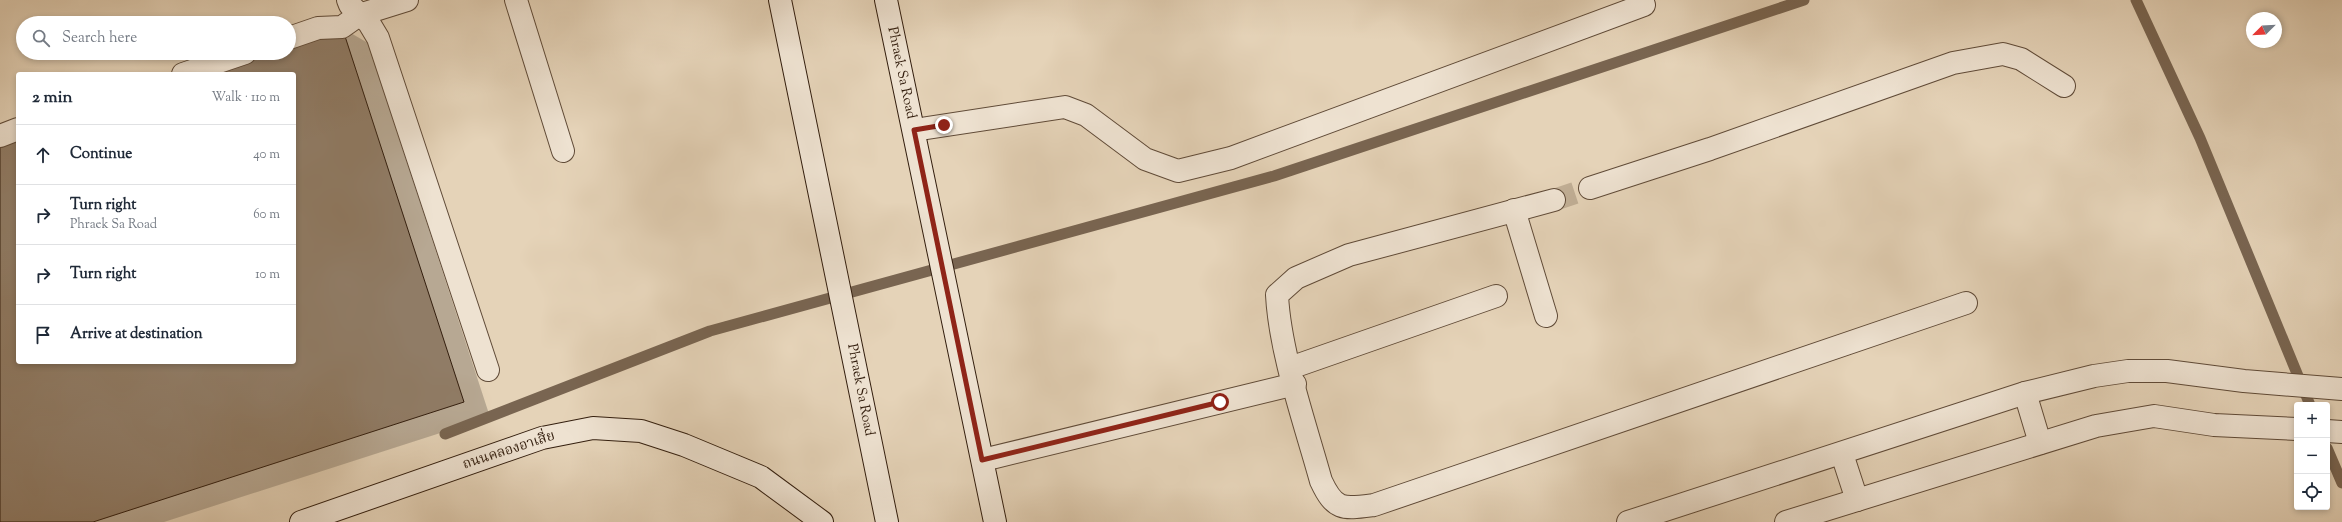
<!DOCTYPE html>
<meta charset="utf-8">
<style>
:root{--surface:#fff;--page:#f6f6f7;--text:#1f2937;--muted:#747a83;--line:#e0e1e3}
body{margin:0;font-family:"Sorts Mill Goudy","Noto Serif Thai",serif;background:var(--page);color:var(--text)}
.controls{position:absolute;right:12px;bottom:12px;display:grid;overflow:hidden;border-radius:4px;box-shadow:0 2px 6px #0003}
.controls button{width:36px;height:36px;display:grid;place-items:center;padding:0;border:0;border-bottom:1px solid var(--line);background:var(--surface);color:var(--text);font:20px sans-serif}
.compass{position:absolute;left:2246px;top:12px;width:36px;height:36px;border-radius:50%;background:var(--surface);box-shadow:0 2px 6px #0003;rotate:246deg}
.stop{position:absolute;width:12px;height:12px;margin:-9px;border:3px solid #8f2418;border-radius:50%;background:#fff}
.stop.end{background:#8f2418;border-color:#fff;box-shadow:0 1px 4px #0008}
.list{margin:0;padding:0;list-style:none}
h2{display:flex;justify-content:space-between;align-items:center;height:52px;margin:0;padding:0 16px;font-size:17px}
h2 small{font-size:13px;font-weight:400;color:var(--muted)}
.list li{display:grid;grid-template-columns:26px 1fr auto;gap:12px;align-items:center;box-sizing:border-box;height:60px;padding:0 16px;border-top:1px solid var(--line)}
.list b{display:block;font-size:15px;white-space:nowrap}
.list p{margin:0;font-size:13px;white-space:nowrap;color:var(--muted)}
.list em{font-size:13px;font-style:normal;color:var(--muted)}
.icon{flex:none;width:22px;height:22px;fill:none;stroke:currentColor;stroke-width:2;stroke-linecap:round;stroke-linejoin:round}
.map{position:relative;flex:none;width:2342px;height:522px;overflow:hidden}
.search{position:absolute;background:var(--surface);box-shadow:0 2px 6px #0003;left:16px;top:16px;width:280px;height:44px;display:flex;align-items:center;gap:10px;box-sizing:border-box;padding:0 14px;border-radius:22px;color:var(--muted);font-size:15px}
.panel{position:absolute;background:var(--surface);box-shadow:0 2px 6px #0003;left:16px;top:72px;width:280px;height:292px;border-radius:4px}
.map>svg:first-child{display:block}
</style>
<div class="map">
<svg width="2342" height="522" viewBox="0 0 2342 522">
<rect width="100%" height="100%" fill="#e5d3b8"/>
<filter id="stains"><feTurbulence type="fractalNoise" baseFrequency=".005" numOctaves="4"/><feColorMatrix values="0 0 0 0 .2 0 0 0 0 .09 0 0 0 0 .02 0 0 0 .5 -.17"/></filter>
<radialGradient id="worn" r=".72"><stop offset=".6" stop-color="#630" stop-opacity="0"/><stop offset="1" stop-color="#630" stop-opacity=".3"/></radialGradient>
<!-- shadow -->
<polygon fill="#0003" points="342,28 368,43 490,417 164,522 0,522 18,362 294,362 294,74 264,53 289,53"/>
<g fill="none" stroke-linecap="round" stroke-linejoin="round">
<!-- stream -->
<g stroke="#796551" stroke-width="11">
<polyline points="2136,0 2200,138 2310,405"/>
<polyline points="445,434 710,331 1274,176 1804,0"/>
<polyline points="2327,448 2342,483"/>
</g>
</g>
<!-- building -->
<polygon fill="#907c66" stroke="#331e0e" points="342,27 464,402 93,522 0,522 0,138 18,132 18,362 294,362 294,74 196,74 261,53 289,53 289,44"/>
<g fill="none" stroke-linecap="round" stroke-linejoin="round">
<!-- street-tunnel -->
<polyline stroke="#c1af96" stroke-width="22" stroke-dasharray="22 11" stroke-linecap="butt" points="1554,200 1590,188"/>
<!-- lane casing -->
<g stroke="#604b38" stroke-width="24">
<g id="lane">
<polyline points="348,0 350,5 369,23 378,38 488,370"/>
<polyline points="516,0 563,151"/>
<polyline points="289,38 318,28 342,27 359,15 407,0"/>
<polyline points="183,74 245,53"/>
<polyline points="914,130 1065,107 1086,115 1145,159 1178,171 1231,158 1644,5"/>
<polyline points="0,136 18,129"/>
<polyline points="1514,210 1546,316"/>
<polyline points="1290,368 1496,296"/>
</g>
</g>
<!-- street casing -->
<g stroke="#604b38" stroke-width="24">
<g id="street">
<polyline points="1590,188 1710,149 1953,63 2003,54 2021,59 2064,86"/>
<path d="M1554 200 1349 255 1296 278 1277 295C1280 353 1305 423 1321 481 1335 511 1343 509 1374 505L1966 303"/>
<polyline points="2025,393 2040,443"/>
<polyline points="2327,431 2342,432"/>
<polyline points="1842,454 1857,500"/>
<polyline points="983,460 1295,384"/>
<polyline points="1628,522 2025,393 2094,376 2128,371 2167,371 2244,381 2342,389"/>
<polyline points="1786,522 2096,426 2154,416 2214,425 2297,429"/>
</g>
</g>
<!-- secondary casing -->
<g stroke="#331e0e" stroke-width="24">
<g id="secondary">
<polyline points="780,0 887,522"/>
<polyline points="886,0 995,522"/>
<polyline points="301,522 542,438 593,428 641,431 684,445 761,477 822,522"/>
</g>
</g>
<!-- lane -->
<use href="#lane" stroke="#eee2d1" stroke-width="22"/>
<!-- street -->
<use href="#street" stroke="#eee2d1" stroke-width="22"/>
<!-- secondary -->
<use href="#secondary" stroke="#eee2d1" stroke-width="22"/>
</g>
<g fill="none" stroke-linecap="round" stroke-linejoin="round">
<!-- route -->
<polyline stroke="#8f2418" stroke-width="5" points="944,125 914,130 982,460 1220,402"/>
</g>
<g text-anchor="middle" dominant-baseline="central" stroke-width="3" stroke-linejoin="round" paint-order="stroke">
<!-- street labels -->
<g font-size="14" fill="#331e0e" stroke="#eee2d1">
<text transform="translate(901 73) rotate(78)">Phraek Sa Road</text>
<text transform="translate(860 390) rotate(79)">Phraek Sa Road</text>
<text transform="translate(509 451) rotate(-18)">ถนนคลองอาเสี่ย</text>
</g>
</g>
<rect width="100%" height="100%" filter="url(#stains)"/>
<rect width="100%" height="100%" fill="url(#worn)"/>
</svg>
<div class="controls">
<button>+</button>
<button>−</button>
<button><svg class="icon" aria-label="locate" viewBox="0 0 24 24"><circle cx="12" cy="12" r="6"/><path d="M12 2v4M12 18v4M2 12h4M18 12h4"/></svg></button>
</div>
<svg class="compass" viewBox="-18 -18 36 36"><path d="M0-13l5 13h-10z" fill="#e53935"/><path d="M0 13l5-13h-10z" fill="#747a83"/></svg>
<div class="stop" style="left:1220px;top:402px"></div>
<div class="stop end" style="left:944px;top:125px"></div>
<div class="search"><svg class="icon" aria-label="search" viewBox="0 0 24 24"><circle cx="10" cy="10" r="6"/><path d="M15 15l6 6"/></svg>Search here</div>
<section class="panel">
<h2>2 min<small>Walk · 110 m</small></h2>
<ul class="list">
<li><svg class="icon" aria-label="ahead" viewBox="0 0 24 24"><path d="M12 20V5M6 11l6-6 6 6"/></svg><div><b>Continue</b></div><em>40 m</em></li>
<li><svg class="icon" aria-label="right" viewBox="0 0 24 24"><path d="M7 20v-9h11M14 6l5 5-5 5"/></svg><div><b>Turn right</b><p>Phraek Sa Road</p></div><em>60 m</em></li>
<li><svg class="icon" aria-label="right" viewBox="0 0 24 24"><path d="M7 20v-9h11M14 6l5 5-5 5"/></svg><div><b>Turn right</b></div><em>10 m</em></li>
<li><svg class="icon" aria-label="arrive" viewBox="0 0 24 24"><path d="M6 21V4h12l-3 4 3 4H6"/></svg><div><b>Arrive at destination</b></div></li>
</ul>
</section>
</div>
